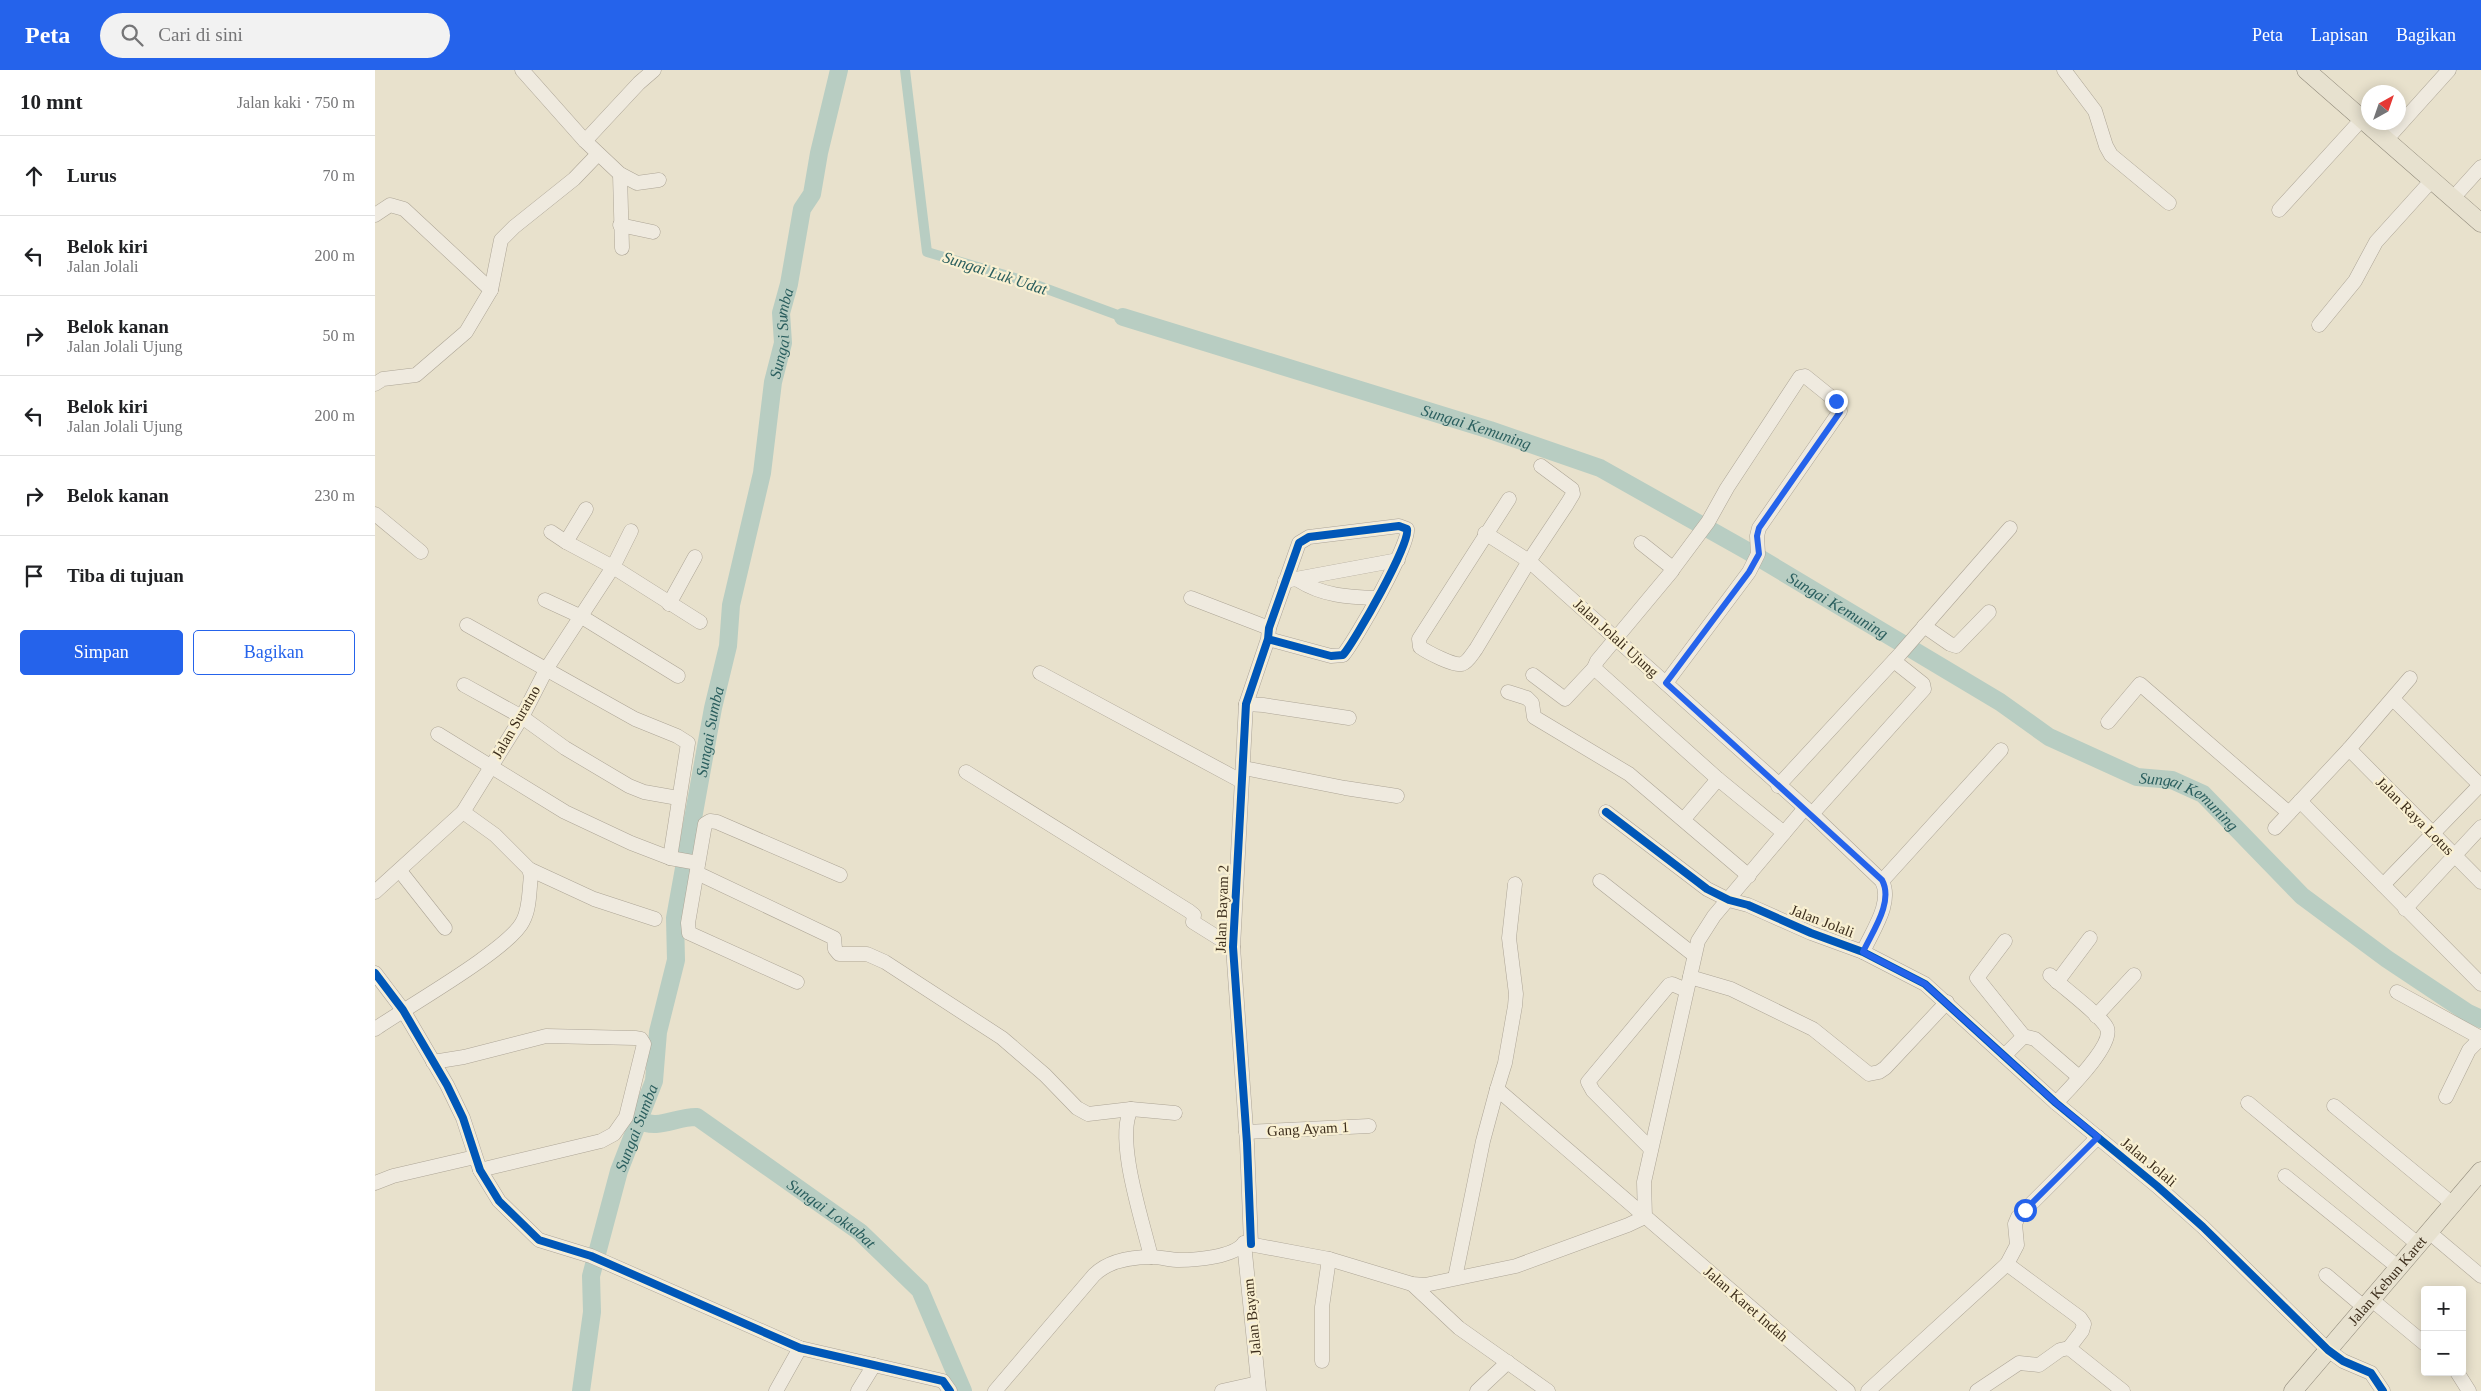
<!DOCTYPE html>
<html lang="id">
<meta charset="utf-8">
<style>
:root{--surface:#fff;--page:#f2f2f2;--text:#202124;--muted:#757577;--line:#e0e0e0;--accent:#2563eb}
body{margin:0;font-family:Georgia,serif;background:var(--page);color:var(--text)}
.controls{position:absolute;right:15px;bottom:15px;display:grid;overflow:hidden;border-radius:5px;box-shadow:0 2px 12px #0003}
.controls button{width:45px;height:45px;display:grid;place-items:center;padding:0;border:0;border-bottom:1px solid var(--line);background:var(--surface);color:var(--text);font:25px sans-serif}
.compass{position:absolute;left:1986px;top:15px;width:45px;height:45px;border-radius:50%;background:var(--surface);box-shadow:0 2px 12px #0003;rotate:40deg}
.stop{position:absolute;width:15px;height:15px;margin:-11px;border:4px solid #2563eb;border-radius:50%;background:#fff}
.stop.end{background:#2563eb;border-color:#fff;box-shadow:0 1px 5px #0008}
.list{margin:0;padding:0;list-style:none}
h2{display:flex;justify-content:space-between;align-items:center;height:65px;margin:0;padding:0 20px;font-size:21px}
h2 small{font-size:16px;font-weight:400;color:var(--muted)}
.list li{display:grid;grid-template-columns:32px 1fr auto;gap:15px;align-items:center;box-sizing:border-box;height:80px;padding:0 20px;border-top:1px solid var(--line)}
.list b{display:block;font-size:19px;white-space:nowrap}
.list p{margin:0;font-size:16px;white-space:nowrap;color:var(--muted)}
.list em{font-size:16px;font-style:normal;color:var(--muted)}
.actions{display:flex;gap:10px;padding:15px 20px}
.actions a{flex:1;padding:11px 0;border:1px solid var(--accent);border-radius:5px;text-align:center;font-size:18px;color:var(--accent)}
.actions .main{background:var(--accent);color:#fff}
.icon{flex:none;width:28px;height:28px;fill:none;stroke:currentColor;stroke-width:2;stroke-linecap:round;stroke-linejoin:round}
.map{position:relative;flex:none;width:2106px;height:1321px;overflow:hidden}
header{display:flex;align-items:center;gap:30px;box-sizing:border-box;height:70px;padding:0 25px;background:var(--accent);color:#fff}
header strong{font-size:24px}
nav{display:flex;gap:28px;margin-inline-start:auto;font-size:18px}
.search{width:350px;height:45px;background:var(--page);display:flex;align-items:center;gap:12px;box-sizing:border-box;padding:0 18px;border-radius:28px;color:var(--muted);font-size:19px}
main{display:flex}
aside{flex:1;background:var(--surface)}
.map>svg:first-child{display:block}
</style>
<header>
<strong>Peta</strong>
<div class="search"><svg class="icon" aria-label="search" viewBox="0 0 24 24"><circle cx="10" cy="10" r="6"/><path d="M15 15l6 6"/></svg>Cari di sini</div>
<nav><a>Peta</a><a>Lapisan</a><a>Bagikan</a></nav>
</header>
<main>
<aside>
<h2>10 mnt<small>Jalan kaki · 750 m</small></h2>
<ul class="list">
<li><svg class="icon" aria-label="ahead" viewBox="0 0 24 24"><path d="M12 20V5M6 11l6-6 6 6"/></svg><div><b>Lurus</b></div><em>70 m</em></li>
<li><svg class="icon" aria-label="left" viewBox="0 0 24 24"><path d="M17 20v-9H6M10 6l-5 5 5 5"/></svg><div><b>Belok kiri</b><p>Jalan Jolali</p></div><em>200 m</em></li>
<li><svg class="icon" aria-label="right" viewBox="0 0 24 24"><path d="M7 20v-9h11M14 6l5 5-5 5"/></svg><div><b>Belok kanan</b><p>Jalan Jolali Ujung</p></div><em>50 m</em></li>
<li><svg class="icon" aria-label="left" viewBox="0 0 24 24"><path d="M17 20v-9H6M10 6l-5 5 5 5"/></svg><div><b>Belok kiri</b><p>Jalan Jolali Ujung</p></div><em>200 m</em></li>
<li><svg class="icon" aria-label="right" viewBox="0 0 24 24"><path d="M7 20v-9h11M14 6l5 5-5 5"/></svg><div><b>Belok kanan</b></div><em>230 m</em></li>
<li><svg class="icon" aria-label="arrive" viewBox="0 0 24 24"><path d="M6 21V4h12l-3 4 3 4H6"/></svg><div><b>Tiba di tujuan</b></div></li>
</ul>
<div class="actions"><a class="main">Simpan</a><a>Bagikan</a></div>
</aside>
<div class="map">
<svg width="2106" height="1321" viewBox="0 0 2106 1321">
<rect width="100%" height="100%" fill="#e8e1cc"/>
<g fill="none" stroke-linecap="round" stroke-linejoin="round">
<!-- canal -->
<polyline stroke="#b8cdc2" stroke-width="10" points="530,0 552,182 653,212 748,247"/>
<!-- river -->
<g stroke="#b8cdc2" stroke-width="18">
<path id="s1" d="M748 247 1115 360 1225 398 1376 483 1625 632 1674 667 1762 707 1797 710 1828 724 1927 826 2012 889 2093 943 2106 949"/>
<path id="s2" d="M263 1050C283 1061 302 1046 322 1047L485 1162 545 1220 588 1321"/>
<path id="s3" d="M206 1321 217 1242 216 1206 244 1101 279 1011 283 962 301 890 300 848 338 638 353 576 356 535 387 403 398 312 408 273 406 243 414 214 427 139 437 124 444 83 464 0"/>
</g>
<!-- minor casing -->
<g stroke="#ada596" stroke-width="15">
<g id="minor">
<polyline points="147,0 210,71 245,104 262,113 284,110"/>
<polyline points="1689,0 1720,41 1731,76 1736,85 1794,133"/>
<polyline points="2011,70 2074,0"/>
<polyline points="210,71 264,13 279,0"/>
<polyline points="245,104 247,178"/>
<polyline points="2078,128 2106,97"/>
<polyline points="1904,140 1987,49"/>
<polyline points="0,145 15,135 29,139 116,220"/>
<polyline points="245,155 278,162"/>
<polyline points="1944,255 1980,211 2001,172 2057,110"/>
<polyline points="0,314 8,309 41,305 91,262 116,220 126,170 139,157 199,109 223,84"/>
<path d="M1134 429 1044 569 1045 577C1052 582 1078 596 1087 594 1093 592 1097 584 1101 579L1154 491 1192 434 1198 424 1197 419 1166 396"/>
<polyline points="211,439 191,472 238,497 325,552"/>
<polyline points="0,444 46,482"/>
<polyline points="176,462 191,472"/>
<path d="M1110 463 1154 491 1437 744 1507 811C1518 833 1497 861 1488 882"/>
<polyline points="1266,473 1295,496 1297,501 1222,591 1219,598 1343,709 1409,763"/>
<path d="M923 510C948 526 973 527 1002 528"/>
<polyline points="910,511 1023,490"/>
<polyline points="816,528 894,558"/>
<polyline points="170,530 207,547 303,606"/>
<polyline points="294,534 320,487"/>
<polyline points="92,555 260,649 302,666 313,673 295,788"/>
<polyline points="1549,556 1575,574 1581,576 1614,542"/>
<polyline points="665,603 866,711"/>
<polyline points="1158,605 1190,629 1219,598"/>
<polyline points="1291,613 1374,502 1383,484 1382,466 1384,458 1465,341 1461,331 1430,306 1425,307 1352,418 1333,452 1298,499"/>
<polyline points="89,615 147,647 190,678 254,716 269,722 303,728"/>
<polyline points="1133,622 1152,628 1157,633 1159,647 1254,704 1374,806"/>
<polyline points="2018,629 2106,716"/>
<polyline points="871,634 888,635 974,648"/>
<polyline points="1733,652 1765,614 1914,743"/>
<polyline points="63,664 190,742 256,773 295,788 323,793"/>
<polyline points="1974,679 2106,812"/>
<polyline points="869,698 970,718 1022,726"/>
<polyline points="591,702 814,841 819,845 818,852 858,877"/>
<polyline points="1403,716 1525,584 1635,458"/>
<polyline points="1925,731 2106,914"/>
<polyline points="1231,742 1332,819 1354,830 1373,835 1436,863 1488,882 1550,914 1681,1033 1782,1116 1828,1157 1953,1280 1968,1291 1996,1303 2008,1321"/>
<polyline points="1437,744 1549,619 1548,614 1519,591"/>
<polyline points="1309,749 1343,709"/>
<polyline points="1900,758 1974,679 2035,608"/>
<polyline points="154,799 219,829 280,849"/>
<polyline points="25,801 70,858"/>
<polyline points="322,803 459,868 460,879 464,884 492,884 510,892 627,968 670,1005 702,1038 713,1044 756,1039 800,1043"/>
<polyline points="1225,811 1319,885"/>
<polyline points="1507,811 1626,680"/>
<polyline points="1140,814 1134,868 1141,924 1140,936 1130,993 1122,1019 1473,1321"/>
<polyline points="2008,815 2105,715"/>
<polyline points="0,822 88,742 147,647 172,598 238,497 256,461"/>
<polyline points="2030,839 2106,757"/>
<polyline points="0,903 28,940 72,1015 88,1048 105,1100 124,1131 164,1170 216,1186 425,1278 568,1311 575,1321"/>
<path d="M1675 905C1688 918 1725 944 1732 958 1739 975 1692 1021 1681 1033"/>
<polyline points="1315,907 1356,919 1438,959 1494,1004 1504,1002 1510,998 1572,932"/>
<polyline points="422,912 314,863 313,853 330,754 335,751 342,752 465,805"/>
<polyline points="1682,912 1715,868"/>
<polyline points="2022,922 2106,968 2094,980 2071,1027"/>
<polyline points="1721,946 1759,905"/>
<path d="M0 959C30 938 135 879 148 851 155 838 154 821 156 806L154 799 120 765 88 742"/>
<polyline points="1648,966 1660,969 1704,1007"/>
<polyline points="1629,986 1646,969 1647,964 1602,908 1630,871"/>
<polyline points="58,992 89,987 171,966 260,968 266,969 269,974 251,1047 239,1064 226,1071 105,1100"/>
<polyline points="1873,1033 2044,1175"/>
<polyline points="1959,1036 2079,1135"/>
<path d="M756 1039C740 1070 768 1152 776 1187"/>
<polyline points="871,1062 994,1056"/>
<polyline points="1276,1079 1218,1021 1213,1012 1294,915 1297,914 1311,920"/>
<polyline points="1910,1106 2024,1198"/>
<polyline points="0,1113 18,1106 100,1087"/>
<polyline points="1270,1147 1269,1112 1323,871 1339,846 1430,738"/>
<polyline points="2055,1163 2106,1206"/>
<polyline points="869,1173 884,1321"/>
<path d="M876 1174 872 1073 858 877 871 634 893 569 894 558 924 473 934 467 1024 456 1032 459C1036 473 980 571 968 585L956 586 893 569"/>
<polyline points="1632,1194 1642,1175 1640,1154 1643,1147 1723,1067"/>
<polyline points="1951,1205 1990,1238"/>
<polyline points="1080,1208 1108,1071 1122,1019"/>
<polyline points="1037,1214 1084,1258 1173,1321"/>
<polyline points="1997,1230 2050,1274"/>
<polyline points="947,1291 947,1237 954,1189"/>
<polyline points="2082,1302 2094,1321"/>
<polyline points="401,1321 425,1278"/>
<polyline points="483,1321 499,1295"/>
<path d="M620 1321 719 1205C733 1191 757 1187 777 1187 786 1187 795 1190 804 1190 821 1190 859 1187 869 1173L954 1189 1037 1214 1050 1215 1141 1196 1253 1155 1270 1147"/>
<polyline points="847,1321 883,1313"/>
<polyline points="1102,1321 1133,1292"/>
<polyline points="1493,1321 1632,1194 1705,1248 1709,1254 1707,1261 1694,1278 1748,1321"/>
<polyline points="1602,1321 1644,1293 1664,1295 1685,1280 1694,1278"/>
</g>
</g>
<!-- major casing -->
<g stroke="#928b7c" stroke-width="19">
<g id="major">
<polyline points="1931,0 2106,153"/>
<path id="s4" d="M1918 1321 2106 1101"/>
</g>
</g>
<!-- minor -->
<use href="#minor" stroke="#efeadf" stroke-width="14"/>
<!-- major -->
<use href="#major" stroke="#e7e1cf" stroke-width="18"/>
<!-- cycleway casing -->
<g stroke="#f9f0d2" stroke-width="11">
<g id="cycleway">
<polyline points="1231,742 1332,819 1354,830 1373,835 1436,863 1488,882 1550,914 1681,1033 1782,1116 1828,1157 1953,1280 1968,1291 1996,1303 2008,1321"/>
<polyline points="0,903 28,940 72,1015 88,1048 105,1100 124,1131 164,1170 216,1186 425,1278 568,1311 575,1321"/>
<path d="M876 1174 872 1073 858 877 871 634 893 569 894 558 924 473 934 467 1024 456 1032 459C1036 473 980 571 968 585L956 586 893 569"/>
</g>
</g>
<!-- cycleway -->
<use href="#cycleway" stroke="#0057b8" stroke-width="8"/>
</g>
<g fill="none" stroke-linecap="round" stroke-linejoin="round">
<!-- route -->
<path stroke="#2563eb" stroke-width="6" d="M1461 331 1465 342 1384 458 1382 466 1384 484 1374 502 1291 613 1507 810C1519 832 1497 862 1488 882L1550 914 1681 1033 1723 1067 1650 1140"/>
</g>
<g text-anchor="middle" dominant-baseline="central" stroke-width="4.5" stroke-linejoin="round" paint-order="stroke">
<!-- street labels -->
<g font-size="15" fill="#3d2e1c" stroke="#f9f0d2">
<text transform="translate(1241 568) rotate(42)">Jalan Jolali Ujung</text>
<text transform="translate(141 652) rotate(-60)">Jalan Suratno</text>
<text transform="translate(2040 746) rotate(45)">Jalan Raya Lotus</text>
<text transform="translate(847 839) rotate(-88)">Jalan Bayam 2</text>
<text transform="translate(1447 851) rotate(21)">Jalan Jolali</text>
<text transform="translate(933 1059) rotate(-3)">Gang Ayam 1</text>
<text transform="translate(1774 1092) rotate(40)">Jalan Jolali</text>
<text stroke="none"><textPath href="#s4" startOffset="145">Jalan Kebun Karet</textPath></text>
<text transform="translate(1371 1234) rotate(41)">Jalan Karet Indah</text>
<text transform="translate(877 1247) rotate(-96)">Jalan Bayam</text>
</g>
<!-- water labels -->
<g font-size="16" font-style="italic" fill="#2a5e5e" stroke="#f9f0d2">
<text transform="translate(620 203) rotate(18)">Sungai Luk Udat</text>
<text stroke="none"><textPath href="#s3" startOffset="1082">Sungai Sumba</textPath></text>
<text stroke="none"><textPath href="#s1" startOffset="370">Sungai Kemuning</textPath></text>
<text stroke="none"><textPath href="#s1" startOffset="775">Sungai Kemuning</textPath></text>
<text stroke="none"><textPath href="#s3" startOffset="676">Sungai Sumba</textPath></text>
<text stroke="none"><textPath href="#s1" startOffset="1180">Sungai Kemuning</textPath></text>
<text stroke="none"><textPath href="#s3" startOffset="271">Sungai Sumba</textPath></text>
<text stroke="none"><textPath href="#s2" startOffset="226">Sungai Loktabat</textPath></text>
</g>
</g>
</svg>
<div class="controls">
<button>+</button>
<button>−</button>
</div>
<svg class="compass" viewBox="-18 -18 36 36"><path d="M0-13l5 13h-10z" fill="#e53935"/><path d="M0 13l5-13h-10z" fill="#757577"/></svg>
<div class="stop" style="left:1650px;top:1140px"></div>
<div class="stop end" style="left:1461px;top:331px"></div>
</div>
</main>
